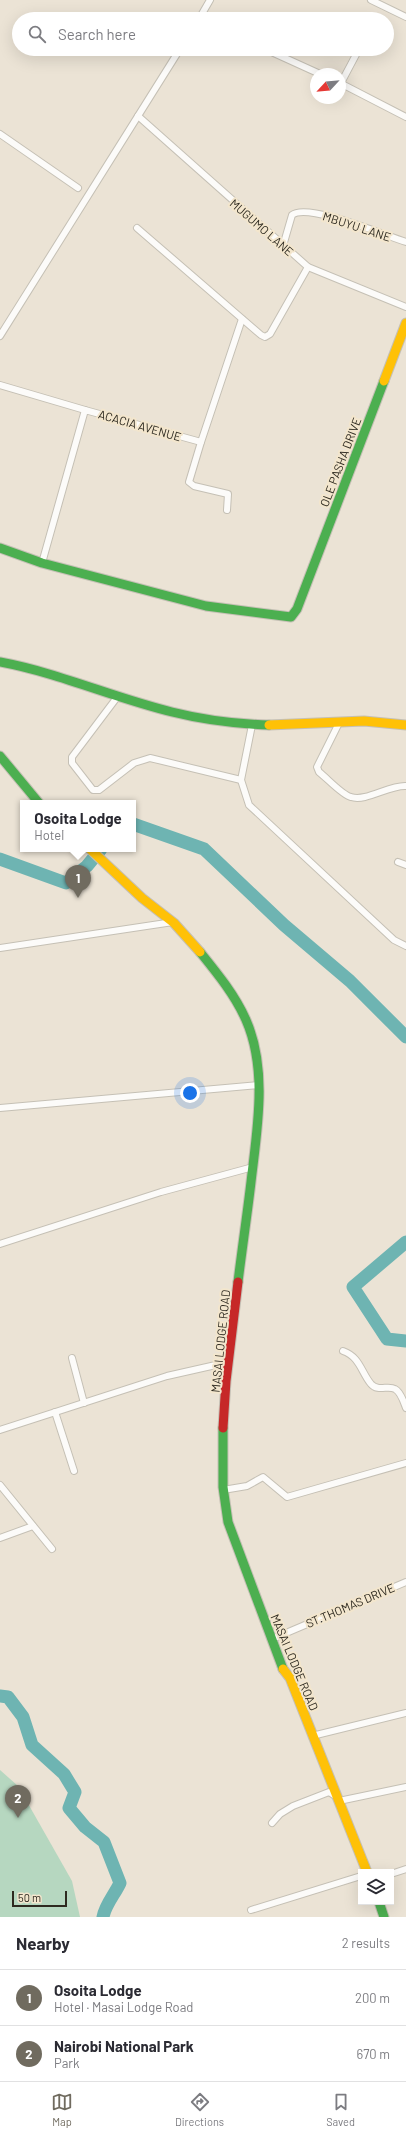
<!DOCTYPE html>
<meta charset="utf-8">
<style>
:root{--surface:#fff;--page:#f2f2f3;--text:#2b2b33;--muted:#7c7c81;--line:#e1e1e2;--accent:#706b5f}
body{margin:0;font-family:Barlow,sans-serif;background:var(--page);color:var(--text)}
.controls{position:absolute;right:12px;bottom:12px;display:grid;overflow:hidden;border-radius:0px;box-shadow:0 4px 16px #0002}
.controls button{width:36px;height:36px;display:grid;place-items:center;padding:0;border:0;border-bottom:1px solid var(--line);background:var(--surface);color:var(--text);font:20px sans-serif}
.compass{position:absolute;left:310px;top:68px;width:36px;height:36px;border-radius:50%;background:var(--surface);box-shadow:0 4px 16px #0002;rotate:244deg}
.scale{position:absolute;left:12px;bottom:10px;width:55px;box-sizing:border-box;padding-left:4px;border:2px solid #2e2a20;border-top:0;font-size:11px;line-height:14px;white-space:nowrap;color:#2e2a20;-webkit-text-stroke:3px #f3e6cd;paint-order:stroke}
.you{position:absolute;left:190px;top:1093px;width:14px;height:14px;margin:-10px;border:3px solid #fff;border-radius:50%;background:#1a73e8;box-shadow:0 0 0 6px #1a73e833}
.badge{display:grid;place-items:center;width:26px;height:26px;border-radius:50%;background:var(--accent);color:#fff;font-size:13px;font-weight:700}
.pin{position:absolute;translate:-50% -33px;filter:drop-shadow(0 1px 2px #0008)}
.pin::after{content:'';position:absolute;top:21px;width:14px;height:12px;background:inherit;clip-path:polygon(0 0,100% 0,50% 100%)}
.popup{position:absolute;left:20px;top:800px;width:116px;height:52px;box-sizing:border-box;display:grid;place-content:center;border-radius:0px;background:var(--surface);filter:drop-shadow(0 1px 3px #0005);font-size:13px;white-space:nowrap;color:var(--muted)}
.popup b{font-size:15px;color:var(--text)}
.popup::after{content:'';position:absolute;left:50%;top:100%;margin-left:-8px;border:8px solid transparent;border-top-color:var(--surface)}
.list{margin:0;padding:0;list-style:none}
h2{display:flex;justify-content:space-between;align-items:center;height:52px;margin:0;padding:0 16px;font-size:17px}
h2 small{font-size:13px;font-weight:400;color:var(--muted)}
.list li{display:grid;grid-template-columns:26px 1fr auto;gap:12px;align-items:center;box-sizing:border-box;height:56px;padding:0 16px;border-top:1px solid var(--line)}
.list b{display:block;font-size:15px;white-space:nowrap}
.list p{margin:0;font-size:13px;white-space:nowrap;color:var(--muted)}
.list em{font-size:13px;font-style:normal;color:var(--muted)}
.icon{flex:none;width:22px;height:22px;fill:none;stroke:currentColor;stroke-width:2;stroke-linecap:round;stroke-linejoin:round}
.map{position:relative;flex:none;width:406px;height:1917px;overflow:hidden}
.search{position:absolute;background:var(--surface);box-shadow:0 4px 16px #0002;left:12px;right:12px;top:12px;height:44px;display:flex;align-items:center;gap:10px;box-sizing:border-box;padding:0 14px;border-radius:22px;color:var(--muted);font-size:15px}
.sheet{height:164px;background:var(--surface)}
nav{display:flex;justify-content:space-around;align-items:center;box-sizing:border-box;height:56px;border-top:1px solid var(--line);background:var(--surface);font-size:11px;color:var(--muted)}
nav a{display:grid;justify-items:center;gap:2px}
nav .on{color:var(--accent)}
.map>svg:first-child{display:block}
</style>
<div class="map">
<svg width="406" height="1917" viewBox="0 0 406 1917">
<rect width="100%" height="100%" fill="#ebe3d5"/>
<!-- green -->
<polygon fill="#b6d7c0" points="0,1770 18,1786 72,1881 80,1917 0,1917"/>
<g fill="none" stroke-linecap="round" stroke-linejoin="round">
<!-- river -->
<g stroke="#6eb4b2" stroke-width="13">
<polyline points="133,824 204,849 284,925 350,981 406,1037"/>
<polyline points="0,859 66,883 87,866 101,849"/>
<polyline points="406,1242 353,1287 387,1339 406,1341"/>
<path d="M0 1696 8 1697 23 1717 32 1745 64 1774 75 1792 69 1808 85 1827 104 1842 120 1883C115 1894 105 1905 103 1917"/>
</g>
<!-- street casing -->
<g stroke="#c5c0b5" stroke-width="8">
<g id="street">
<polyline points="371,0 406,17"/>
<polyline points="199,19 210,0"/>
<polyline points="265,49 320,74"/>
<polyline points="340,83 406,117"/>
<polyline points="341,83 359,49"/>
<polyline points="138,116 308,267 406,307"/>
<polyline points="0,134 78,188"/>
<polyline points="137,228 261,335 265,337 270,334 308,267"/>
<path d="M283 246 292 215C307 202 386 236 406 242"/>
<polyline points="0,336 180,49"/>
<polyline points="0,385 85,410"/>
<polyline points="201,442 189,482 194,486 228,494 227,510"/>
<polyline points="42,563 85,410 201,442 242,319"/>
<polyline points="118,696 72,757 72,763 93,790 99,790 134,763 150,758 241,780"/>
<path d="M339 723 317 767 319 772C327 778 342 795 351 797 366 802 389 785 406 786"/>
<polyline points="252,725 241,780 249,805 394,940 406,946"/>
<polyline points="398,862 406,865"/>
<polyline points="0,948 173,922"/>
<polyline points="0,1108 258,1085"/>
<polyline points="0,1244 161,1192 253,1167"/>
<path d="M343 1351C360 1357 361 1372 371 1384 378 1392 388 1385 395 1389 401 1392 404 1403 406 1408"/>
<polyline points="72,1358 84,1403"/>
<polyline points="55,1412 74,1471"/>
<polyline points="0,1430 167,1376 229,1362"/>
<polyline points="0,1485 52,1549"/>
<polyline points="223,1490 247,1486 263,1477 287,1497 406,1463"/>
<polyline points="0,1538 33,1526"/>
<polyline points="272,1639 406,1582"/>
<polyline points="312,1736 406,1713"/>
<polyline points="339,1801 406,1787"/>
<polyline points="272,1823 280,1814 293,1806 329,1792 337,1797"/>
<polyline points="391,1874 406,1869"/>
<polyline points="251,1910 361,1876"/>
</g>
</g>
<!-- fast casing -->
<g stroke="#c5c0b5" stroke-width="11">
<g id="fast">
<polyline points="0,548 42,563 206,606 291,617 297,609 384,381"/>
<path d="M0 662C59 673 114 698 172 712 204 720 236 724 269 725"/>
<polyline points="0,756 39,803"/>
<path d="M200 952C217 973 235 995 246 1020 268 1070 257 1130 251 1182 247 1216 242 1249 238 1282"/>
<polyline points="223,1428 223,1487 228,1522 283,1669"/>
<polyline points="379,1902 384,1917"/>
</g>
</g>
<!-- slow casing -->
<g stroke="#c5c0b5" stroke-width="11">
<g id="slow">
<polyline points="384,381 406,323"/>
<polyline points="269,725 364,721 406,725"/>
<polyline points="90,849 142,898 174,923 200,952"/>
<polyline points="283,1669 290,1678 367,1872"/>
</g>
</g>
<!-- jam casing -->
<g stroke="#c5c0b5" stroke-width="11">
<polyline id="jam" points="223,1428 226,1381 238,1282"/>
</g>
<!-- street -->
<use href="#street" stroke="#fcfbf9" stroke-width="6"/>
<!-- fast -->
<use href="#fast" stroke="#4caf50" stroke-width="9"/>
<!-- slow -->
<use href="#slow" stroke="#ffc107" stroke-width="9"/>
<!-- jam -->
<use href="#jam" stroke="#c62828" stroke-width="9"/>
</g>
<g text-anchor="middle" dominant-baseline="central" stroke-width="4" stroke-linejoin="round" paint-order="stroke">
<!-- street labels -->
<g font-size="12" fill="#2e2a20" stroke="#f3e6cd">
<text transform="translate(357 226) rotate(18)">MBUYU LANE</text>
<text transform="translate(262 227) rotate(41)">MUGUMO LANE</text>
<text transform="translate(140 425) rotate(16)">ACACIA AVENUE</text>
<text transform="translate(340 462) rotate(-69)">OLE PASHA DRIVE</text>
<text transform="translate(220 1341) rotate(-84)">MASAI LODGE ROAD</text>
<text transform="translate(350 1605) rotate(-23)">ST.THOMAS DRIVE</text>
<text transform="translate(295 1662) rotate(67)">MASAI LODGE ROAD</text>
</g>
</g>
</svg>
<div class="controls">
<button><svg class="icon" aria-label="layers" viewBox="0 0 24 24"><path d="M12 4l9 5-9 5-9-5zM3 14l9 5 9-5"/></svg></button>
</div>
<svg class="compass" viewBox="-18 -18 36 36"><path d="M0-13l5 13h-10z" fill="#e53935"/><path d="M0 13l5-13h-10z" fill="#7c7c81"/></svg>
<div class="scale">50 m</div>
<div class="you"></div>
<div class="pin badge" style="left:78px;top:898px">1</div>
<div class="popup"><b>Osoita Lodge</b>Hotel</div>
<div class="pin badge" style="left:18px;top:1818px">2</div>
<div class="search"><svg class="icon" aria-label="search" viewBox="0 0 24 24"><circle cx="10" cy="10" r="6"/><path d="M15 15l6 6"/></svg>Search here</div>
</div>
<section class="sheet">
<h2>Nearby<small>2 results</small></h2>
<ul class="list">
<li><span class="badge">1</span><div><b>Osoita Lodge</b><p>Hotel · Masai Lodge Road</p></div><em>200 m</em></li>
<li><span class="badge">2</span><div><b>Nairobi National Park</b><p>Park</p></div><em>670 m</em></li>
</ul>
</section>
<nav>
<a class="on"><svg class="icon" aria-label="map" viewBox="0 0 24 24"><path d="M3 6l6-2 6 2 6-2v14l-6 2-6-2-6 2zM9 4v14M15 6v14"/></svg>Map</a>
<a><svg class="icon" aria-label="directions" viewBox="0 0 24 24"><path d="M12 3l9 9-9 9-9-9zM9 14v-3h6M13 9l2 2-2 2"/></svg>Directions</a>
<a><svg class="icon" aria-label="saved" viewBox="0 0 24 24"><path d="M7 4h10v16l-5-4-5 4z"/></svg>Saved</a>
</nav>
